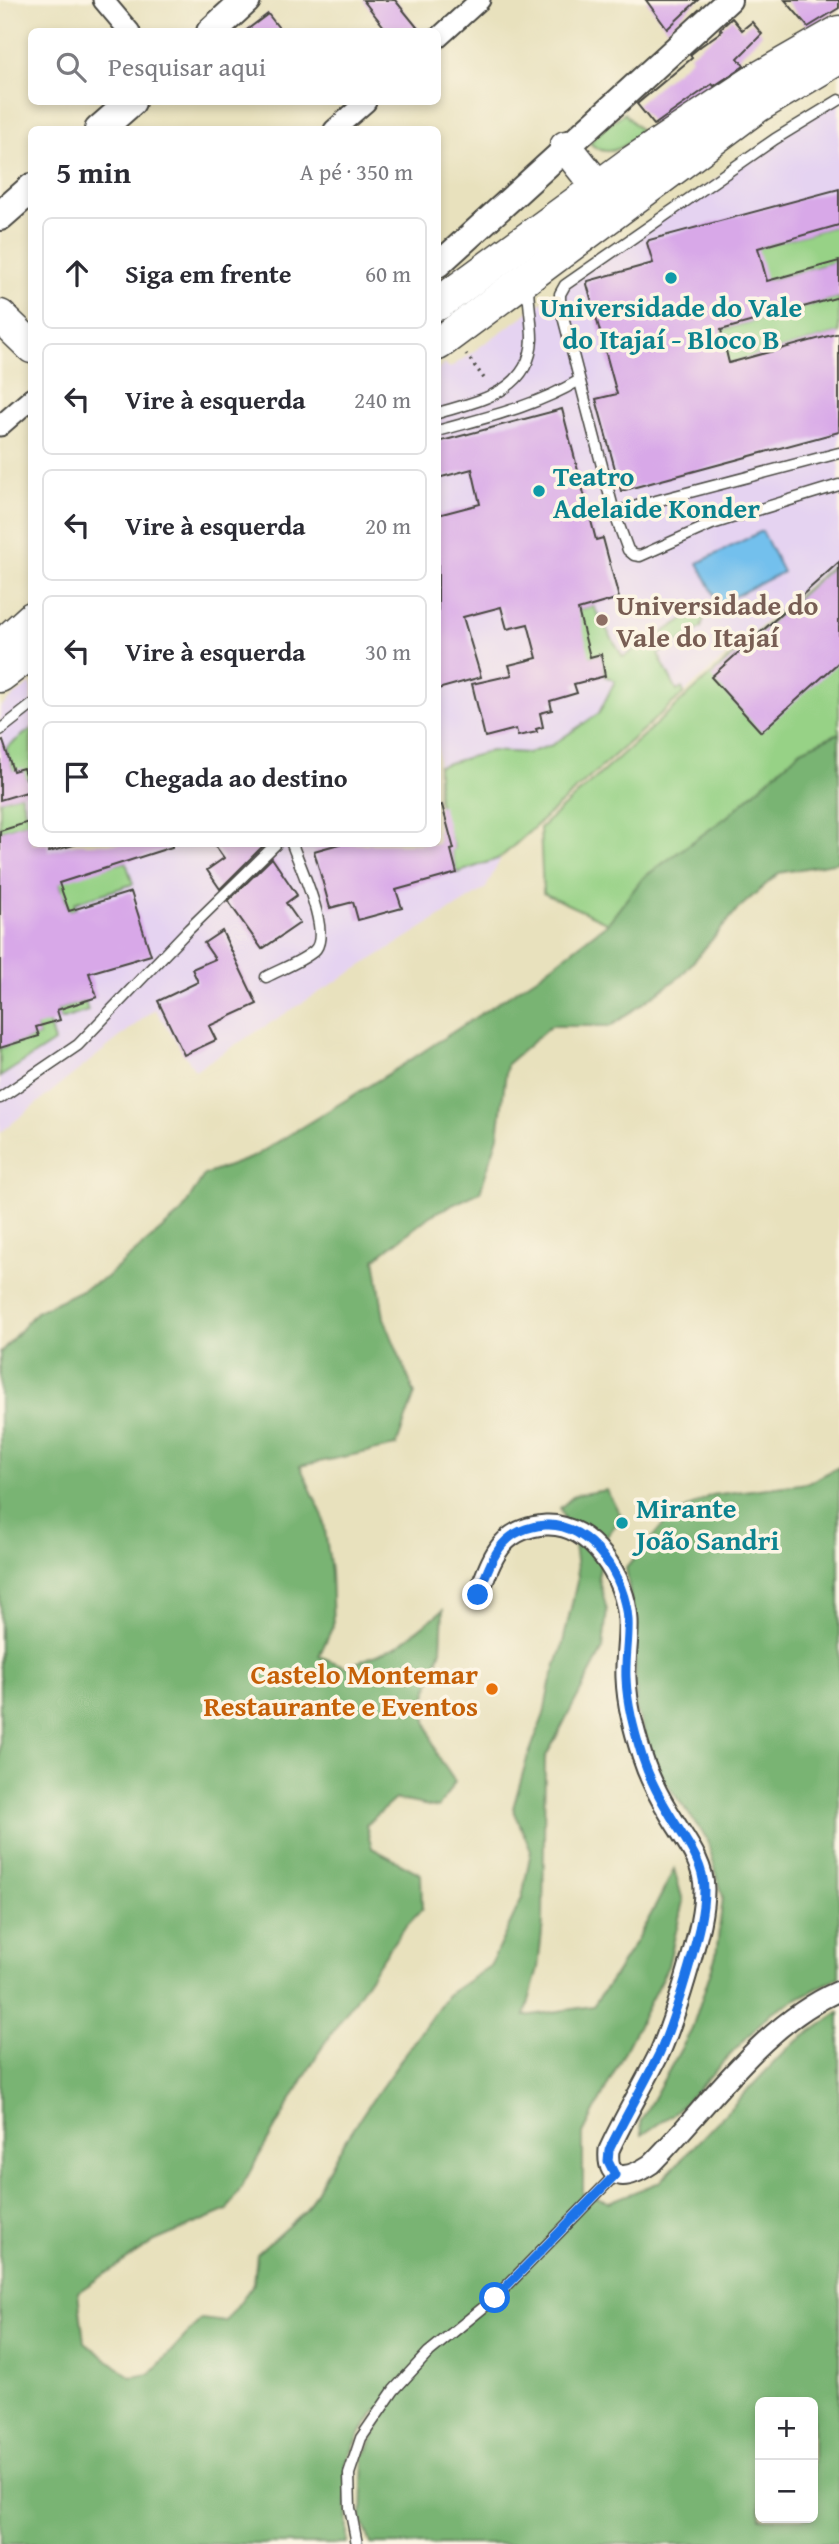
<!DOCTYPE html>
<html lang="pt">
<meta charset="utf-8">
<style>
:root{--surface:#fff;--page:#f7f7f7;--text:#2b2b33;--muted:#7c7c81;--line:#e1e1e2}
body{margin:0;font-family:"Gentium Book Plus",serif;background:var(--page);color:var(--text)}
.controls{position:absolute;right:21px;bottom:21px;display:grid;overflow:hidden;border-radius:10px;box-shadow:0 4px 10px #0003}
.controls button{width:63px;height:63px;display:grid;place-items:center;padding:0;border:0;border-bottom:2px solid var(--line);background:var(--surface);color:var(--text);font:35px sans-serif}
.stop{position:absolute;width:21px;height:21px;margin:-16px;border:5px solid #1a73e8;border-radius:50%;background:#fff}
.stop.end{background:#1a73e8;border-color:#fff;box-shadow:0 2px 7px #0008}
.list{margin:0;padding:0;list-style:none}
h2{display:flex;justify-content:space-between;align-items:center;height:91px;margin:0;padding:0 28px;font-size:30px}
h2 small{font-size:23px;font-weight:400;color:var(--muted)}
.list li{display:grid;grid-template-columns:46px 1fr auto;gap:21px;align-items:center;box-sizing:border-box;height:112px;margin:0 14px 14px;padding:0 14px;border:2px solid var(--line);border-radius:10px}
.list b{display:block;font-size:26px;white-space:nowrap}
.list em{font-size:23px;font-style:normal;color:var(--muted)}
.icon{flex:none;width:38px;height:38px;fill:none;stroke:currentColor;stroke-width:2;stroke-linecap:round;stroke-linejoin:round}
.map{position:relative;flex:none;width:839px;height:2544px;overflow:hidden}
.search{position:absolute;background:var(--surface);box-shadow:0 4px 10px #0003;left:28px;top:28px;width:413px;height:77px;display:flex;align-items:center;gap:18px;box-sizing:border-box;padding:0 24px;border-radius:10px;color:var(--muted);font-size:26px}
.panel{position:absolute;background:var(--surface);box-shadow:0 4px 10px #0003;left:28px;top:126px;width:413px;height:721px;border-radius:10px}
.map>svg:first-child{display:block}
</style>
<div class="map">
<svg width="839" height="2544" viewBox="0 0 839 2544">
<rect width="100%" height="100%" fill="#fcf5e5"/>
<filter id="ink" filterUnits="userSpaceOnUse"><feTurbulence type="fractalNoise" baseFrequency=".0143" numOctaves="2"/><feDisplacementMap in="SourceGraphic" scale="14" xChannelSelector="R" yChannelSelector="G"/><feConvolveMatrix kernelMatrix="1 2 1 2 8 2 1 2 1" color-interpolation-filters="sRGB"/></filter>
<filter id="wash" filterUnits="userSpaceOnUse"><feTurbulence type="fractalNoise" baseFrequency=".00686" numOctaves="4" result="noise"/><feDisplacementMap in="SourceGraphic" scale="28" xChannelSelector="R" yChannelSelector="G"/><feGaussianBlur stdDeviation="1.57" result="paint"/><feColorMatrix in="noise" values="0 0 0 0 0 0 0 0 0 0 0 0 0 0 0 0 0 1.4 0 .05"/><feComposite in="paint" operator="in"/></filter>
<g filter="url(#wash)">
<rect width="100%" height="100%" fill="#e8e1bd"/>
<!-- built -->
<polygon fill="#e5d3f1" points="839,97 839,558 626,743 501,858 486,888 195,1070 155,1009 0,1133 0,707 31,683 32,844 438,844 438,370 445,364 450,368 798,121"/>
<!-- green -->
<g fill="#97d286" stroke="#617e58" stroke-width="2">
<path d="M624 113 643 133C626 145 608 161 590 143L600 131Z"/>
<polygon points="839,225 839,261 711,296 702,263"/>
<polygon points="839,297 839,333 701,371 721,330"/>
<polygon points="839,560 839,733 801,750 728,816 643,878 608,923 543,893 540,828"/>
<polygon points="593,606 623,657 699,610 704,619 701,628 658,654 677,691 682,688 684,693 500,858 457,873 451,850 454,848 438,800 438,766 491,751 528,753 552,745 599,713 615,681 605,676 601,654 590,657 529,623"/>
<polygon points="31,729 31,778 26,779 13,771 6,748"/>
<polygon points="20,794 29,822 0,831 0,800"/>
<polygon points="126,862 133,884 74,903 76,909 69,911 58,879"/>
<polygon points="85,1001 88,1011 60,1020 57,1010"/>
<polygon points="46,1013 54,1042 0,1077 0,1048 39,1036 33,1018"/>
</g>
<!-- forest -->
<g fill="#79b473" stroke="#52704f" stroke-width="2" fill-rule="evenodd">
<path d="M839 733V862L779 873 738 909 681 976 611 1026H551L507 1064 498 1136 480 1192 431 1215 375 1259 384 1318 415 1394 396 1446 300 1466 323 1516 331 1571 333 1626 319 1656 346 1667 396 1647 443 1610 441 1649 422 1708 437 1755 455 1782 438 1808 395 1799 366 1825 372 1848 421 1874 422 1909 400 1933 317 2055 228 2210 155 2241 78 2292 84 2342 131 2377 150 2374 201 2319 225 2322 254 2283 257 2254 306 2210 338 2152 366 2109 447 1995 490 1966 522 1898 531 1851 513 1808 526 1762 544 1714 550 1683 562 1647 578 1577 574 1545 560 1508 575 1495 606 1490 622 1517 607 1536 598 1577 607 1610 603 1649 545 1758 543 1922 538 1968 525 2016 593 2006C625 1962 651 1918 674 1869L683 1901 668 1966 583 2134V2195L609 2202 660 2182 788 2048 839 2012V2544H371L362 2519 364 2456 382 2420 378 2408 360 2434 346 2463 347 2544H0V1353L36 1312 104 1279 181 1213 204 1175 253 1157 401 1066 537 977 608 923 643 878 728 816 801 750ZM760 2402H813V2518H760Z"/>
<polygon points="839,1467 839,1977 770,2013 677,2111 642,2135 641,2120 691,2031 716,1955 723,1897 707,1839 659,1773 636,1709 635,1628 626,1568 668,1519 711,1495 808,1483"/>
</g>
<!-- water -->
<polygon fill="#73c0ed" stroke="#4f768c" stroke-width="2" points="762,531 783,572 719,604 698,563"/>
<g id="blocks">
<!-- building -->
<g fill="#d8a8e8">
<polygon points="363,0 395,0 421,32 388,32"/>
<polygon points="646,0 698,0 667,29"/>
<polygon points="785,0 839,0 839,8 808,27"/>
<polygon points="268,14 282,32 244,32"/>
<polygon points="732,18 742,30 752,22 762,34 738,58 744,66 714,86 712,84 654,125 637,104 692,58 690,55 701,46 722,31 720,29"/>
<polygon points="839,189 839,225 758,248 767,281 839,261 839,297 721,330 729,363 839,333 839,432 621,491 596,399 617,394 587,284 588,281 653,263 647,243 649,240"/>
<polygon points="562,409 596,540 603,538 619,598 578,610 590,657 601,654 605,676 574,684 577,693 550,701 552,710 540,713 543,727 536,729 537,732 518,736 516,729 485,737 472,684 512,675 509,665 537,658 528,624 507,629 501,607 463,617 481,677 438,689 438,515 480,504 472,469 438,478 438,442"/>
<polygon points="839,562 839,662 761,732 711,677"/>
<polygon points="3,741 13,771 23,768 30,791 0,800 0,742"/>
<polygon points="442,805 454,849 451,850 457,873 396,890 402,908 358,920 353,902 330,908 314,851 339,844 438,844 438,806"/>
<polygon points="32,821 32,844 47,844 49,852 77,844 172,844 172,847 59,883 69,911 131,892 151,955 89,973 97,997 57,1010 60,1020 36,1027 39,1036 0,1048 0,831"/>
<polygon points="214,844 262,844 263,846 220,889 207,870 224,858"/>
<polygon points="272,858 297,895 286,903 300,923 262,949 228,901"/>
<polygon points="222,931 257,1004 209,1026 216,1040 184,1055 158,1001 198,982 192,969 215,959 204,943"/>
</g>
</g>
</g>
<g filter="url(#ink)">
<use href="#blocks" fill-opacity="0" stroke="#474641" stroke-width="2"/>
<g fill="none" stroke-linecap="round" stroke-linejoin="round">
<!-- service casing -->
<g stroke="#474641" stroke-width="13">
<g id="service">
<polyline points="839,100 775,139 565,285 560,294 560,305 614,512 628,550 634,555 640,556 712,524 839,485"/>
<path d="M438 413C478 401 530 392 532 339 532 321 528 303 528 285"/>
<path d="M438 431C487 417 534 407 578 381"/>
<polyline points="614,512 839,453"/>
<polyline points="0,730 32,705"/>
<path d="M266 977C281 969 301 962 314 951 333 935 299 864 292 844"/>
<polyline points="0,1098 78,1045 189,929 276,844"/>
<polyline points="357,2544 350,2508 349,2474 361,2438 394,2390 429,2352 495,2298 615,2175"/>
</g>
</g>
<!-- minor casing -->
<g stroke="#474641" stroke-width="23">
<g id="minor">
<polyline points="103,0 130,32"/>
<polyline points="438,38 480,0"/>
<polyline points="334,130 366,102"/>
<polyline points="0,426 32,398"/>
<path d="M478 1595C493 1557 500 1528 546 1525 592 1523 626 1579 628 1620 629 1639 625 1659 626 1678 627 1705 634 1730 642 1756 648 1775 658 1795 669 1813 682 1836 704 1861 704 1889 704 1912 698 1934 692 1956 683 1988 673 2022 660 2052 644 2085 624 2117 609 2150 606 2185 630 2178 651 2164 709 2106 762 2024 839 1991"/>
</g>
</g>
<!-- tertiary casing -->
<g stroke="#474641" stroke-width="28">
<polyline id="tertiary" points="438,265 729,0"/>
</g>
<!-- secondary casing -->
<g stroke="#474641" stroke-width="32">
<g id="secondary">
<polyline points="211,32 246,0"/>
<polyline points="99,130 131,102"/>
<polyline points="0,216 32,188"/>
</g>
</g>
<!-- primary casing -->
<g stroke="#474641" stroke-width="35">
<g id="primary">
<polyline points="566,147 593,181 600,206"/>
<polyline points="438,304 632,162 757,79 839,32"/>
<polyline points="0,316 32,347"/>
<polyline points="438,344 758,106 839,58"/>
<polyline points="0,647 32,618"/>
<polyline points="0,676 32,652"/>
</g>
</g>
<!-- path -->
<polyline stroke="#474641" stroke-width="3.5" stroke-dasharray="2 5" stroke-linecap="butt" points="466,354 486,381"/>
<!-- service -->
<use href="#service" stroke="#fff" stroke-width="10"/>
<!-- minor -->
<use href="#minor" stroke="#fff" stroke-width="19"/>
<!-- tertiary -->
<use href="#tertiary" stroke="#fff" stroke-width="24"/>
<!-- secondary -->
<use href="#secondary" stroke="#fff" stroke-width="28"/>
<!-- primary -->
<use href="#primary" stroke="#fff" stroke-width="32"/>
</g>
</g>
<g fill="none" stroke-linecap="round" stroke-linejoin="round" filter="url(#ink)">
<!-- route -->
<path stroke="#1a73e8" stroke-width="9" d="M478 1595C493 1557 500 1529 545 1525 591 1522 626 1579 628 1620 629 1639 625 1659 626 1678 627 1705 634 1730 642 1756 648 1775 658 1795 669 1813 682 1836 704 1861 704 1889 704 1912 698 1934 692 1956 683 1988 673 2022 660 2052 644 2085 625 2117 609 2150L608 2161 615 2175 495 2298"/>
</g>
<!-- markers -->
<g fill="#0f9aa8" stroke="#fcf5e5" stroke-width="2.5">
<circle cx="671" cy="278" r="7"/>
<circle cx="539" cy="491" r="7"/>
<circle cx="622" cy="1523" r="7"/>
</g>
<circle fill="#8d6e63" stroke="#fcf5e5" stroke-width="2.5" cx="602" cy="620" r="7"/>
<circle fill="#e8710a" stroke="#fcf5e5" stroke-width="2.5" cx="492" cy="1689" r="7"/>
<g text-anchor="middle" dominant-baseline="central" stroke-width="7" stroke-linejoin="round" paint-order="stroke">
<!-- culture labels -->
<g font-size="28" font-weight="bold" fill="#0d838f" stroke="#fcf5e5" text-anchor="start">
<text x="671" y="306" text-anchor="middle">Universidade do Vale<tspan x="671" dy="32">do Itajaí - Bloco B</tspan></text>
<text x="553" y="475">Teatro<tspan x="553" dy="32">Adelaide Konder</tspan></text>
<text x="636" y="1507">Mirante<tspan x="636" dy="32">João Sandri</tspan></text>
</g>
<!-- education labels -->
<g font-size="28" font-weight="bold" fill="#785e54" stroke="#fcf5e5" text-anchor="start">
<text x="616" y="604">Universidade do<tspan x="616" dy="32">Vale do Itajaí</tspan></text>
</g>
<!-- food labels -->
<g font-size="28" font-weight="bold" fill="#c56008" stroke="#fcf5e5" text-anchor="end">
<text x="478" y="1673">Castelo Montemar<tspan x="478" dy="32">Restaurante e Eventos</tspan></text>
</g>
</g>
</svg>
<div class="controls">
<button>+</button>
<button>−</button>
</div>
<div class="stop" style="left:495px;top:2298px"></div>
<div class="stop end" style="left:478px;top:1595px"></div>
<div class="search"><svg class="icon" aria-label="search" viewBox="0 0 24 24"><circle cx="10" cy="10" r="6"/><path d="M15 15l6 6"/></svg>Pesquisar aqui</div>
<section class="panel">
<h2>5 min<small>A pé · 350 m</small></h2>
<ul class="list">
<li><svg class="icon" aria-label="ahead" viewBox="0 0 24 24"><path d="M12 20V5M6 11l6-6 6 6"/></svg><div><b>Siga em frente</b></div><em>60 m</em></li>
<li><svg class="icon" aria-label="left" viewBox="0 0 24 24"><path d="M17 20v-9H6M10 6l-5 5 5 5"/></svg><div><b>Vire à esquerda</b></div><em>240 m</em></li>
<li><svg class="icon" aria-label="left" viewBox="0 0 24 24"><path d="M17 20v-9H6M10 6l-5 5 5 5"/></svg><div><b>Vire à esquerda</b></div><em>20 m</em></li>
<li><svg class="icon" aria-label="left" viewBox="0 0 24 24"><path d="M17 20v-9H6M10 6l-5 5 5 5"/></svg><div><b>Vire à esquerda</b></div><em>30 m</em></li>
<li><svg class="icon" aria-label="arrive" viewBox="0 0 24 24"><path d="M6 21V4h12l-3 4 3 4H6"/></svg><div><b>Chegada ao destino</b></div></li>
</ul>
</section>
</div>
